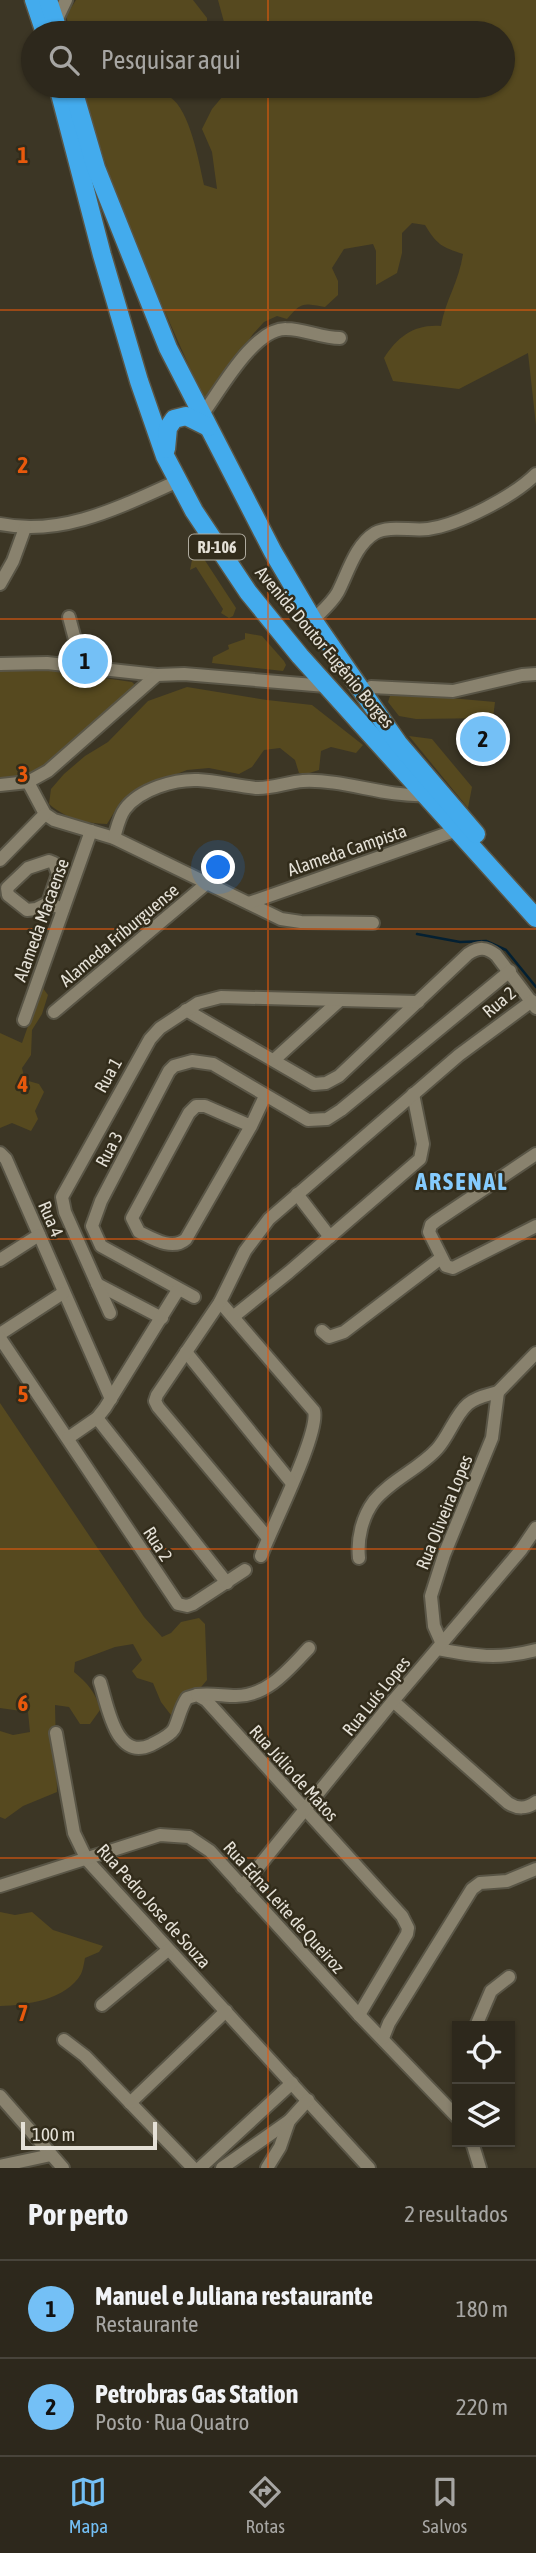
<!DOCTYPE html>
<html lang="pt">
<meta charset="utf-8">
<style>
:root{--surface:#2d281c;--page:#393429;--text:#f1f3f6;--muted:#a7a6a3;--line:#48443b;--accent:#74c0f6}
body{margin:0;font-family:"Asap Condensed",sans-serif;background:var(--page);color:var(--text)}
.controls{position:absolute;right:21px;bottom:21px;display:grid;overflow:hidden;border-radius:0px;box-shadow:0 2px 5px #0004}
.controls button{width:63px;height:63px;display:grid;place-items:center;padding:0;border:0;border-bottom:2px solid var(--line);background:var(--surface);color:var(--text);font:35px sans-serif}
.scale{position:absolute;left:21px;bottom:18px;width:136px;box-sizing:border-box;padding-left:7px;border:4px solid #e5e1d7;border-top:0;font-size:19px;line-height:24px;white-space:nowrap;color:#e5e1d7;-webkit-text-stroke:5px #322c1b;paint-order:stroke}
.you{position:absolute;left:219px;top:868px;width:24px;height:24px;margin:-18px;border:5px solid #fff;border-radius:50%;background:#1a73e8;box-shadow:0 0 0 10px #1a73e833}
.badge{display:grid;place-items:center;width:46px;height:46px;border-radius:50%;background:var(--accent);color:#111;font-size:23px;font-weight:700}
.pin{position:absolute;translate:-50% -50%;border:4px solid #fff;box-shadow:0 2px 7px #0006}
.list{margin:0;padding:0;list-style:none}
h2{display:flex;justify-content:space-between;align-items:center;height:91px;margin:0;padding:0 28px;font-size:30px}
h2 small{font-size:23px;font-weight:400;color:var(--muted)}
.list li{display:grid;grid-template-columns:46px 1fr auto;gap:21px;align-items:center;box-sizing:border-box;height:98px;padding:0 28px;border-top:2px solid var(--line)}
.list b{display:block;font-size:26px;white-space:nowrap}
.list p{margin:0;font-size:23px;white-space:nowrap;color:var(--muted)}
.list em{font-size:23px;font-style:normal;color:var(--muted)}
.icon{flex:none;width:38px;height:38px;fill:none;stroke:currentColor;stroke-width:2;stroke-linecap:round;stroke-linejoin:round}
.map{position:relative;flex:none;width:536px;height:2168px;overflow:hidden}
.search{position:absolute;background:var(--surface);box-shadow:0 2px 5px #0004;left:21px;right:21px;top:21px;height:77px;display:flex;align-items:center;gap:18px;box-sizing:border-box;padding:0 24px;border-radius:38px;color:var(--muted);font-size:26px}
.sheet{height:287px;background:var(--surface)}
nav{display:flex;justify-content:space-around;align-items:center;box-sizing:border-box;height:98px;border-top:2px solid var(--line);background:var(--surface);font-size:19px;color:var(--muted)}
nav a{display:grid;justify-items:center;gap:4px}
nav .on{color:var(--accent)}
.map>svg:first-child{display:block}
</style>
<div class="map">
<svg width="536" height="2168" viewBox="0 0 536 2168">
<rect width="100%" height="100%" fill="#3c3625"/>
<!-- green -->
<g fill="#56491f">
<polygon points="76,0 193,0 207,18 207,33 71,33 66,16"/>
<path d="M218 0H536V425L528 353 459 389 393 381 384 358C398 336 415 324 441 326 445 301 459 282 463 254 442 247 437 245 425 225L412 223 402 233V253L397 273 376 285V251L373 244 344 249 332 268 338 281V295L325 307C302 303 302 302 287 319L277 316 264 322 253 334 206 404C160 300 110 196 83 86H145C152 92 162 92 170 97 190 110 199 162 204 185L217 189 212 152 202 129 212 109 228 90 227 86H503V33H227Z"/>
<polygon points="194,558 204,559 236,608 233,616 229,618 221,613 223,609 196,567 190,570 192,560"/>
<polygon points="245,633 262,636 284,661 286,665 283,671 212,663 213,657 229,649 228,645 245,639"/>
<polygon points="28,667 132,682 136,686 54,762 25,778 0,782 0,671"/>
<path d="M187 687 267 700 312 705 363 745 356 753 331 747 321 751 319 770 306 774 299 773 295 760 280 748 264 750 252 767 239 774 209 768 187 770 138 789 121 801 107 824C83 823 67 819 49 804L51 789 64 774 85 756 108 742 148 701Z"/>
<polygon points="383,692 495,702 493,718 416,719 399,716 388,702 390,696"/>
<polygon points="409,736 432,739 472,787 468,808"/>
<polygon points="42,987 48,995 42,1014 32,1030 31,1055 22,1068 25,1080 39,1084 44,1092 35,1111 38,1119 31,1131 12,1123 0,1128 0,1033 22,1043"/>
<path d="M0 1403 144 1617 162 1637 171 1633 181 1622 199 1618 205 1624 207 1680 174 1719 161 1702 153 1683 137 1678 132 1671 142 1660 133 1644 115 1647 75 1662 74 1672C87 1683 96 1692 100 1710L90 1724H80L69 1707 55 1705 57 1792 23 1806 5 1819 0 1817V1731L13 1735 30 1732 28 1712 0 1708Z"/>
<path d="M0 1912 15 1915 32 1912 53 1930 103 1946 99 1952 85 1958C84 1963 83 1970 81 1974 66 2000 27 2005 0 2006Z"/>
</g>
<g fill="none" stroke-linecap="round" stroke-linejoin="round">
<!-- stream -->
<polyline stroke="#042032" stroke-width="2.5" points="417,934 460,942 486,941 506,950 536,987"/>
<!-- minor casing -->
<g stroke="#595546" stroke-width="16">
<g id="minor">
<polyline points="56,21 66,0"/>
<path d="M202 415C220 391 254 328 286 329 305 329 321 338 340 338"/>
<path d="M0 524C63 537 122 506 178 481"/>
<polyline points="0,584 13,561 25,528"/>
<polyline points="69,617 77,647 79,666"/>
<path d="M313 620C322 611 332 603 338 592 348 573 355 545 375 533 389 525 411 531 428 529 459 525 514 496 536 474"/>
<polyline points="0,664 47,663 157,675"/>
<polyline points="363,693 371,687 453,691 522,675 536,674"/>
<polyline points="28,782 45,814 54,820 114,838 281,919 301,922 373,923"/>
<polyline points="0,785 28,782 48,771 157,675 184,674 326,686"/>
<path d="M114 838C117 828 119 817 125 809 140 789 175 779 198 780 217 781 236 786 256 788 271 789 288 782 303 781 344 779 384 797 425 795"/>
<polyline points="0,860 45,814"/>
<polyline points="48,903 58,874 54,863 49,861 28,868 7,888 8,895 27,910 36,909 48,903 63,909"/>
<polyline points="249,903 457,830"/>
<path d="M186 1010 314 1084 326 1083 339 1076 468 954C479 947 486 947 496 955L536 1008"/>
<polyline points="54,1012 206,884"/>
<polyline points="24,1020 91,831"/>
<polyline points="274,1060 340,1000"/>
<path d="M251 1126 205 1106H196L189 1113 132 1218 139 1232C153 1239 173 1251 186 1239L251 1126 265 1096"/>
<polyline points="0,1153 6,1159 111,1399"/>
<polyline points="536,1154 436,1221 431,1225 429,1232 446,1266 453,1268 536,1226"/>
<polyline points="297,1194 330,1237"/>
<polyline points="0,1260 39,1235"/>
<polyline points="97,1284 162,1318"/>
<polyline points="194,1297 101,1246 92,1226 101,1201 169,1071 174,1066 192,1061 213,1064 308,1120 327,1119 341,1110 510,971"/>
<path d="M220 1302 314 1411C320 1433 271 1529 261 1556"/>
<polyline points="110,1313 65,1212 62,1197 150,1039 160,1028 198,1003 221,997 418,1002"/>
<polyline points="233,1317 289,1272 420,1159 423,1144 413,1094"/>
<polyline points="322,1331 329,1337 344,1332 441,1258"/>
<polyline points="0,1334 63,1293"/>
<polyline points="0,1338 178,1604 187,1606 193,1604 245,1570"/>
<polyline points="186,1352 291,1482"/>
<polyline points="498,1392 536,1353"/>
<polyline points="97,1418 227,1583"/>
<polyline points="68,1438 97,1418 105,1408 178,1290"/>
<polyline points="268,1538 158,1407 155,1401 157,1395 220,1302 245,1251 269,1219 459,1055 532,1001"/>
<path d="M359 1558C357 1539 362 1517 374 1501 391 1480 419 1469 437 1449 449 1436 455 1415 468 1404 476 1397 488 1395 498 1392L492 1438 444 1555 431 1596 434 1626 442 1644"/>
<path d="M438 1649C474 1656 499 1660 536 1650"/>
<path d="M100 1682C108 1706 115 1761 151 1745 158 1741 170 1736 174 1729 179 1719 180 1708 187 1698L197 1695 206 1700 402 1916 408 1928 407 1934 359 2015"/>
<path d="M197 1695C211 1693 223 1696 236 1696 268 1696 289 1669 309 1648"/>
<path d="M393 1701 508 1803C517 1809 527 1809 536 1802"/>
<polyline points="56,1733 74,1833 87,1860 369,2168"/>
<polyline points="0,1886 160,1835 189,1837 210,1851 359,2015 457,2117"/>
<polyline points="242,1887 393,1701 521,1550 536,1528"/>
<polyline points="102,2005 168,1950"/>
<polyline points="476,2026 491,1991 509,1977"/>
<polyline points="383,2038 389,2023 472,1889 480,1883 507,1881 536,1869"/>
<polyline points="64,2040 85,2056 193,2168"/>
<polyline points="0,2096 63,2168"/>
<polyline points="130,2103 226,2011"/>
<polyline points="472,2142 480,2168"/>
<polyline points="0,2166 51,2155"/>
<polyline points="200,2168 292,2083"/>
<polyline points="222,2168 289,2121 308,2100"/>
<polyline points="267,2168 280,2147 289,2121"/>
</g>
</g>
<!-- highway casing -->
<g stroke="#595546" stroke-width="21">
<g id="highway">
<polyline points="34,0 45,33"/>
<polyline points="48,0 59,33"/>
<polyline points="58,86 102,255 139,381 165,456 194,511 248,592 300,656 536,918"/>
<polyline points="72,86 96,168 168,348 273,552 313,620 382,720 398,743 476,834"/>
<polyline points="166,449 168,428 174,419 186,416 208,427"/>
</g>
</g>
<!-- minor -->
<use href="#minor" stroke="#89826e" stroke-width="12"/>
<!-- highway -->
<use href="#highway" stroke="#43abed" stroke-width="18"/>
</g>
<!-- grid -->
<path fill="none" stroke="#e8590c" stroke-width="2" stroke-opacity="0.55" d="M268 0V33M268 86V2168M0 310H536M0 619H536M0 929H536M0 1239H536M0 1549H536M0 1858H536"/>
<g text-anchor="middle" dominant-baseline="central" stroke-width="5" stroke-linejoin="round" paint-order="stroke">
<!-- shield labels -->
<rect fill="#322c1b" stroke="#afab9f" stroke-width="2" x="189" y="534.5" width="56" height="25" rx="5"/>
<g font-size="16" font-weight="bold" fill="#e5e1d7">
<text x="217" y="547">RJ-106</text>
</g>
<!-- street labels -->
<g font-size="18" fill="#e5e1d7" stroke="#322c1b">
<text transform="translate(325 647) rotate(50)">Avenida Doutor Eugênio Borges</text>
<text transform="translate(347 850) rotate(-19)">Alameda Campista</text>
<text transform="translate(41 920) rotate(-70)">Alameda Macaense</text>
<text transform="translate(119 935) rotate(-40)">Alameda Friburguense</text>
<text transform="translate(499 1002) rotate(-40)">Rua 2</text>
<text transform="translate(108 1075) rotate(-61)">Rua 1</text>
<text transform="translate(109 1149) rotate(-62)">Rua 3</text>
<text transform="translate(51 1219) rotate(67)">Rua 4</text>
<text transform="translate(444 1512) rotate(-68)">Rua Oliveira Lopes</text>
<text transform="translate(158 1544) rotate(57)">Rua 2</text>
<text transform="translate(376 1696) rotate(-51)">Rua Luís Lopes</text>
<text transform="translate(294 1773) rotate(48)">Rua Júlio de Matos</text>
<text transform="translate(154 1906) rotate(48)">Rua Pedro Jose de Souza</text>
<text transform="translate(284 1907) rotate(48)">Rua Edna Leite de Queiroz</text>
</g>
<!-- district labels -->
<g font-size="24" font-weight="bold" letter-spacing="2" fill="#85cbfd" stroke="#322c1b">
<text x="462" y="1181">ARSENAL</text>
</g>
</g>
<g font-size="23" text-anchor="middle" font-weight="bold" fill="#e8590c" stroke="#322c1b" stroke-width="5" stroke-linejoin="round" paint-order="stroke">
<text x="23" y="163">1</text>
<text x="23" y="473">2</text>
<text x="23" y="782">3</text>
<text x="23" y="1092">4</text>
<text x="23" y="1402">5</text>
<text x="23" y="1711">6</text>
<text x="23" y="2021">7</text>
</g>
</svg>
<div class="controls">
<button><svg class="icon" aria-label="locate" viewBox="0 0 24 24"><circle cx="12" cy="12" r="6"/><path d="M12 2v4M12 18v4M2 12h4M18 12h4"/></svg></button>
<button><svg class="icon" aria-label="layers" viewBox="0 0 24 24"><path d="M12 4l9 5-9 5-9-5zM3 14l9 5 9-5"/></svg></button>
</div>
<div class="scale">100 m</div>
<div class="you"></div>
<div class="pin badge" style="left:85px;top:661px">1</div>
<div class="pin badge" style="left:483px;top:739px">2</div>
<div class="search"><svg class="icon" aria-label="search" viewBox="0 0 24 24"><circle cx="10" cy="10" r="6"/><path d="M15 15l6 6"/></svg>Pesquisar aqui</div>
</div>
<section class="sheet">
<h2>Por perto<small>2 resultados</small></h2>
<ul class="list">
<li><span class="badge">1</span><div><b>Manuel e Juliana restaurante</b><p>Restaurante</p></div><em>180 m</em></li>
<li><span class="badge">2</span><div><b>Petrobras Gas Station</b><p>Posto · Rua Quatro</p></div><em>220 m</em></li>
</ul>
</section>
<nav>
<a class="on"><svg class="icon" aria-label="map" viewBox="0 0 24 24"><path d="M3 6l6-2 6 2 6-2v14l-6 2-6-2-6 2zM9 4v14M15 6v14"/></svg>Mapa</a>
<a><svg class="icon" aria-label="directions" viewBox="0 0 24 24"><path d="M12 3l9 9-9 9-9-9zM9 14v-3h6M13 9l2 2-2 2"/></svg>Rotas</a>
<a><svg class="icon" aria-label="saved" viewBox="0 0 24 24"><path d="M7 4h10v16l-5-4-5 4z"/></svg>Salvos</a>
</nav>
